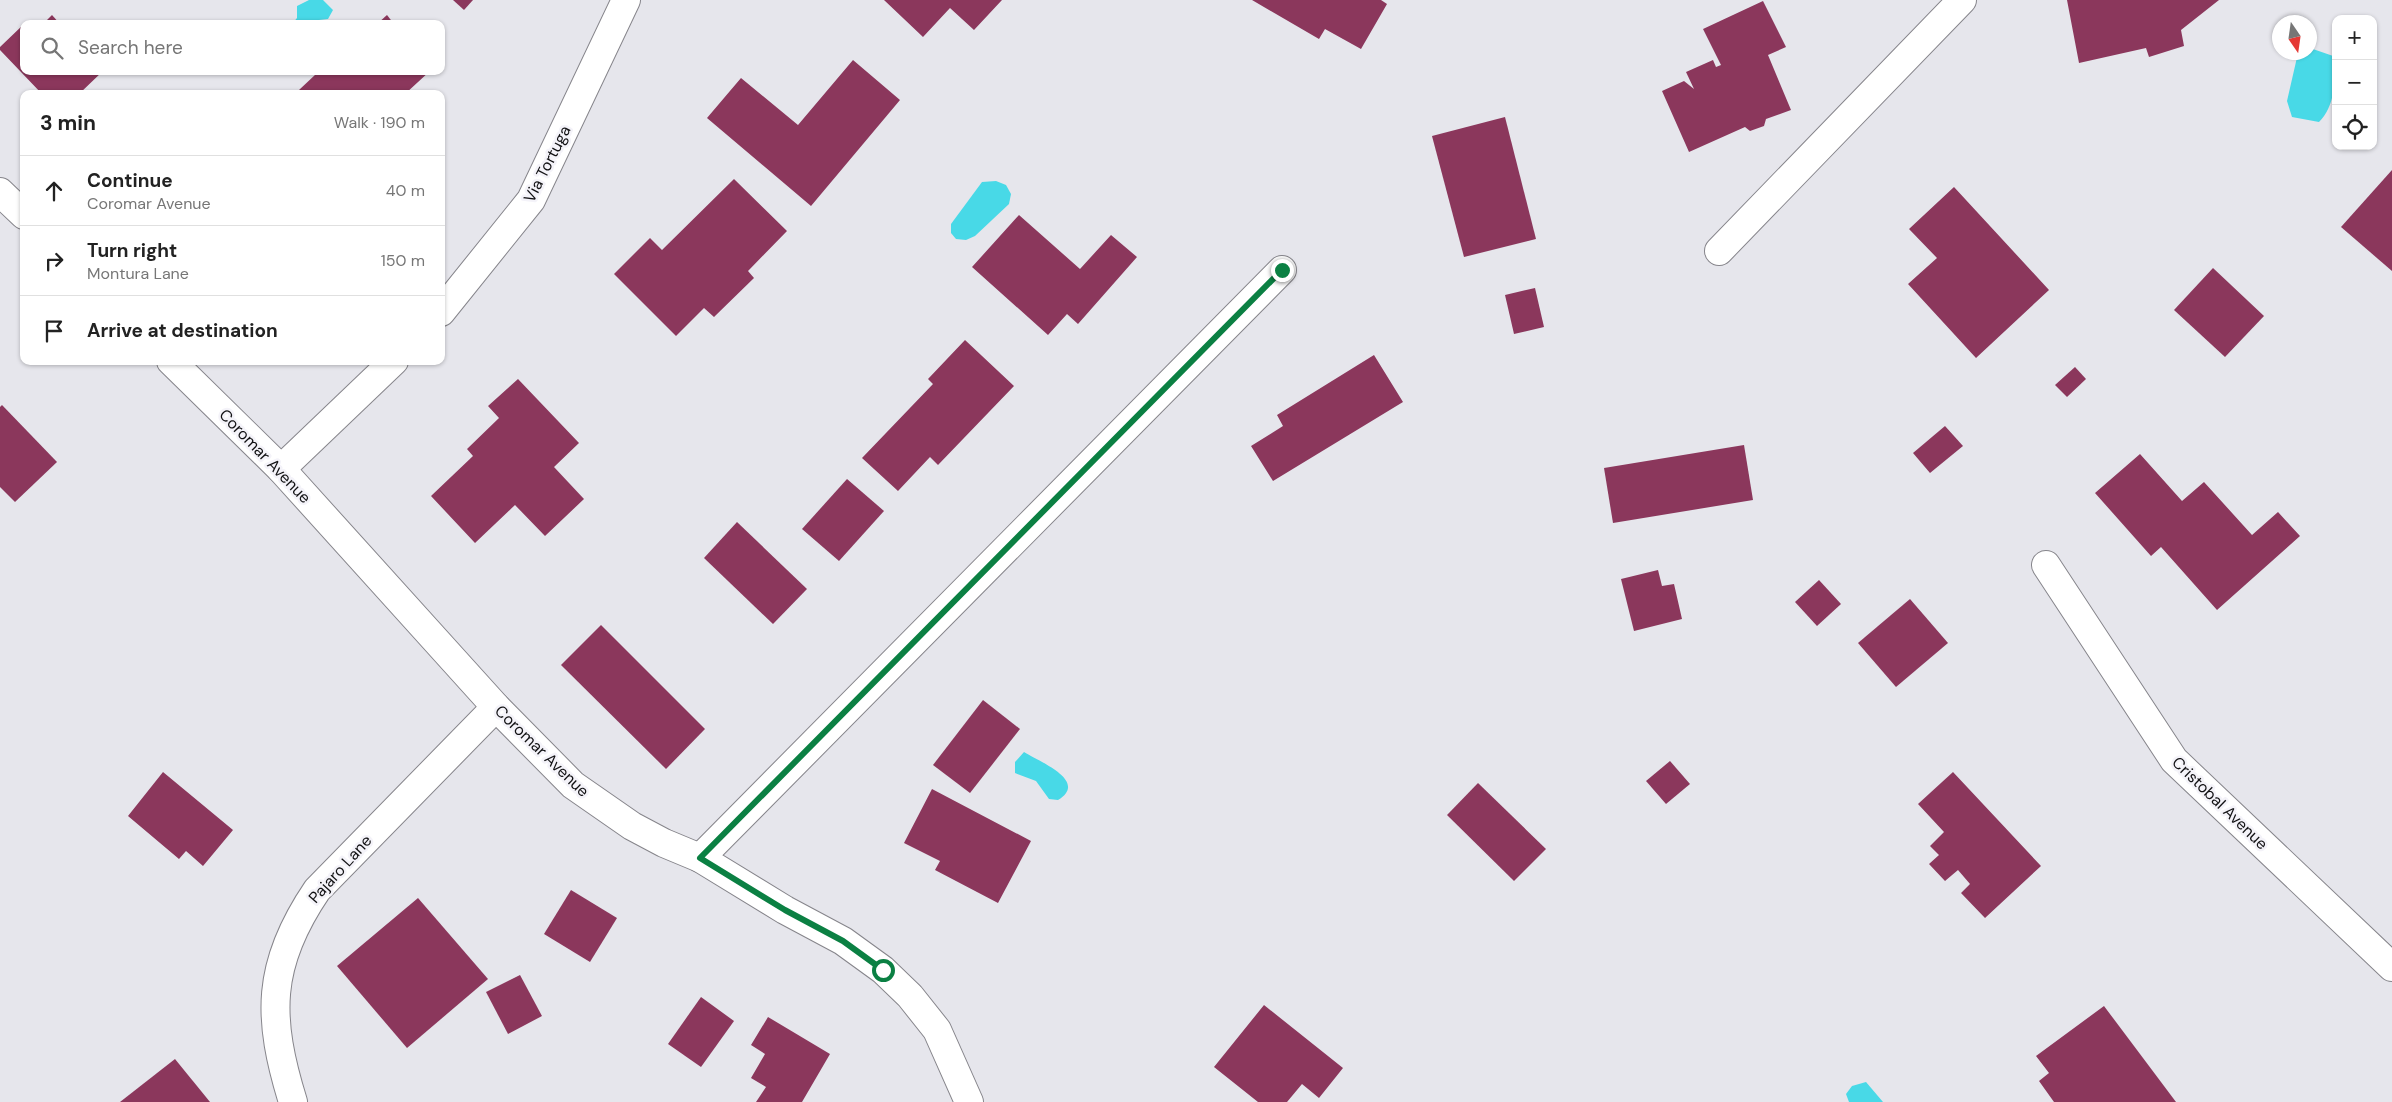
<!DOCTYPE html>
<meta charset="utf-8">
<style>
:root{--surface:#fff;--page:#f2f2f2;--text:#222;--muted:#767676;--line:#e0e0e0}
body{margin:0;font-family:"DM Sans",sans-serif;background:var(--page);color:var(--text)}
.controls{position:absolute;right:15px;top:15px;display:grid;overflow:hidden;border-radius:10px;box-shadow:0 1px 4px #0004}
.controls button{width:45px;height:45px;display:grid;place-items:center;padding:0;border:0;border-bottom:1px solid var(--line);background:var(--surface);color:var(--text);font:25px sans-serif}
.compass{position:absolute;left:2272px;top:15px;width:45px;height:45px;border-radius:50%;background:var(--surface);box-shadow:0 1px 4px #0004;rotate:167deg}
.stop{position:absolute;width:15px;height:15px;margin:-11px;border:4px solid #0b8043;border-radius:50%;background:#fff}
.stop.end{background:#0b8043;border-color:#fff;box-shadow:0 1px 5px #0008}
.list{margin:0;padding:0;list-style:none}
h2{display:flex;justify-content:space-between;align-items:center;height:65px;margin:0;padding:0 20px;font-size:21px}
h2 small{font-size:16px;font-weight:400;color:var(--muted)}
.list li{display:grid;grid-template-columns:32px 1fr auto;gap:15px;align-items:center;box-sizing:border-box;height:70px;padding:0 20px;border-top:1px solid var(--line)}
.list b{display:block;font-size:19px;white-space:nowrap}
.list p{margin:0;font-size:16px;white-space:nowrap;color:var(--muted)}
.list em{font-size:16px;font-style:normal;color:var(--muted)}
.icon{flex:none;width:28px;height:28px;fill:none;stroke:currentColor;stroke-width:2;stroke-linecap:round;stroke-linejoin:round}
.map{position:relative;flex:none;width:2392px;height:1102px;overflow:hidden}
.search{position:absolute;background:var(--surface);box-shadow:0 1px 4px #0004;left:20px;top:20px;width:425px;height:55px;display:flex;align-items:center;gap:12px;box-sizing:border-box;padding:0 18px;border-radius:10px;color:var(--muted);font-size:19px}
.panel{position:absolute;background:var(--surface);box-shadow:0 1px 4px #0004;left:20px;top:90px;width:425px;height:275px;border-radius:10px}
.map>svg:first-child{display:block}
</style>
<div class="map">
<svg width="2392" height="1102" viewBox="0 0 2392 1102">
<rect width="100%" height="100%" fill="#e6e6ec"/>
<!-- water -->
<g fill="#48d9e7">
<polygon points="309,0 323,0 333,10 328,19 319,20 314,24 292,24 297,18 297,6"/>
<path d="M2310 48 2336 57C2336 78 2335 107 2319 122L2292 117 2287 101 2298 53 2310 52Z"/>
<polygon points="996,181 1006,185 1011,194 1009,204 975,236 966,240 956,239 951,233 951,224 982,182"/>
<path d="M1024 752C1040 762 1089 781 1058 800L1049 799 1036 781 1015 773V762Z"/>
<polygon points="1866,1082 1883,1102 1849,1102 1846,1094 1852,1086"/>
</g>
<!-- building -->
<g fill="#8b375c">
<polygon points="453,0 473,0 464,10"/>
<polygon points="884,0 1002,0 974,30 950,8 923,37"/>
<polygon points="1252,0 1381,0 1387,4 1361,49 1325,29 1319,39"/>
<polygon points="2067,0 2219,0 2181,30 2184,46 2149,57 2146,48 2079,63"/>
<polygon points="1763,1 1786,47 1768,55 1791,110 1766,119 1764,126 1750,131 1745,127 1689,152 1662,91 1684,81 1694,89 1686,72 1713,60 1716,67 1721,65 1703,29"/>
<polygon points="52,15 60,24 43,24"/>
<polygon points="387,15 394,24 377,24"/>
<polygon points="24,24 24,71 103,71 79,94 42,94 0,50 0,47"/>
<polygon points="853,60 900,100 811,206 707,118 741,78 798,125"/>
<polygon points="313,71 430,71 405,94 303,94 299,90 316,74"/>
<polygon points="1505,117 1536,239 1464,257 1432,136"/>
<polygon points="2392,170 2392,271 2341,227"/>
<polygon points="734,179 787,231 748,271 754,278 714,317 704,308 676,336 614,274 650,238 662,250"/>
<polygon points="1954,187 2049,290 1976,358 1908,284 1937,258 1909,229"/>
<polygon points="1019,215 1080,269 1111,235 1137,257 1078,324 1067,314 1048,335 972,267"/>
<polygon points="2213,268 2264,316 2225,357 2174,310"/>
<polygon points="1535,288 1544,327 1514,334 1505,295"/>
<polygon points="965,340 1014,386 938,465 930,457 898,491 862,458 933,384 928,379"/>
<polygon points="1374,355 1403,402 1273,481 1251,446 1283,426 1277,415"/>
<polygon points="2075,367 2086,379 2067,397 2055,385"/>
<polygon points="518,379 579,443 554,467 584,499 545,536 515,505 475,543 431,496 473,456 467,449 499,418 488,406"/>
<polygon points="2,405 57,462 15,502 0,487 0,407"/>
<polygon points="1945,426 1963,446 1930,473 1913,453"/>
<polygon points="1744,445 1753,500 1613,523 1604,468"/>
<polygon points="2140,454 2182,501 2204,482 2252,535 2278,512 2300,536 2217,610 2161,547 2151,556 2095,493"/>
<polygon points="847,479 884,511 839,561 802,529"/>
<polygon points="737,522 807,589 773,624 704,558"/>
<polygon points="1658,570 1662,586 1674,584 1682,619 1634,631 1621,579"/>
<polygon points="1819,580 1841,604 1817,626 1795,602"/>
<polygon points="1910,599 1948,643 1896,687 1858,643"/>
<polygon points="601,625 705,729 666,769 561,665"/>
<polygon points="983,700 1020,729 970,793 933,765"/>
<polygon points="1670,761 1690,784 1666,804 1646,781"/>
<polygon points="163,772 233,830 203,866 186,851 179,859 128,816"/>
<polygon points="1953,772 2041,866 1985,918 1961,893 1970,884 1958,870 1945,881 1929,864 1939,855 1930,846 1944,832 1918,804"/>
<polygon points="1478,783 1546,849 1514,881 1447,815"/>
<polygon points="932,789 1031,841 998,903 935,870 940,861 904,843"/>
<polygon points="571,890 617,918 590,962 544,934"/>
<polygon points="418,898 488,979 407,1048 337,966"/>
<polygon points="520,975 542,1016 508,1034 486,992"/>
<polygon points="701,997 734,1021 701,1067 668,1044"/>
<polygon points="1264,1005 1343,1068 1319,1098 1302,1084 1287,1102 1258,1102 1214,1067"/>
<polygon points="2104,1006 2176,1102 2054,1102 2039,1081 2049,1073 2036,1056"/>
<polygon points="768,1017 830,1054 802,1102 756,1102 766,1087 751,1078 765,1054 751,1045"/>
<polygon points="175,1059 210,1102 120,1102"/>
</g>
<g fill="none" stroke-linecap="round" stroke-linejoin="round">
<!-- minor casing -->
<g stroke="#86858b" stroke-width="30">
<g id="minor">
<polyline points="0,192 24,215"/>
<polyline points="1719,251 1962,0"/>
<polyline points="441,312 531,200 626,0"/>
<polyline points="171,361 281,469 496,707 573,785 632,826 664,843 700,858 785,910 843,941 883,970 910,996 937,1030 969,1102"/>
<polyline points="281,469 394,361"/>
<polyline points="2046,565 2174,760 2392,967"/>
<polyline points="700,858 1282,270"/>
<path d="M293 1102C267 1018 266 965 317 890L496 707"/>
</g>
</g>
<!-- minor -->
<use href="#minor" stroke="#fff" stroke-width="28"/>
</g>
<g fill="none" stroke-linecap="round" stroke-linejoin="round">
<!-- route -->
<polyline stroke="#0b8043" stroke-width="6" points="883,970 843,941 785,910 700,858 1282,270"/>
</g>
<g text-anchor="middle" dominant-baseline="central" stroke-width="5" stroke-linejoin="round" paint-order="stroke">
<!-- street labels -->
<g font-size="16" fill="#111113" stroke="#f4f3f9">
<text transform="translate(547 164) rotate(-63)">Via Tortuga</text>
<text transform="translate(265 456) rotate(46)">Coromar Avenue</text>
<text transform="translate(542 751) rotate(44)">Coromar Avenue</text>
<text transform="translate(2220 803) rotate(44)">Cristobal Avenue</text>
<text transform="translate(340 869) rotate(-48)">Pajaro Lane</text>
</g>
</g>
</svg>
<div class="controls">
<button>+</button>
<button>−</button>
<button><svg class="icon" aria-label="locate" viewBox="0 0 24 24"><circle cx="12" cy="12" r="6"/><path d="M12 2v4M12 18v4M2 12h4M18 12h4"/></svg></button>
</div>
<svg class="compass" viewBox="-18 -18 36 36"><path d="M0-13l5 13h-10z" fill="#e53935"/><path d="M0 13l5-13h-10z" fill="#767676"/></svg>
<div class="stop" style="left:883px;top:970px"></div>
<div class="stop end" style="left:1282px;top:270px"></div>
<div class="search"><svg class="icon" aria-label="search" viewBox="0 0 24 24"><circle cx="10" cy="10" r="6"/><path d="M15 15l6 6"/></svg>Search here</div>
<section class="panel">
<h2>3 min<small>Walk · 190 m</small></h2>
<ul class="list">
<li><svg class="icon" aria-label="ahead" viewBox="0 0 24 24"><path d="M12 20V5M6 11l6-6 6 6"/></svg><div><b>Continue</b><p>Coromar Avenue</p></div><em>40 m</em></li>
<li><svg class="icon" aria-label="right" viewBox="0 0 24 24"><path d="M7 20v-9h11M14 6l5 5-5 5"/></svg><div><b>Turn right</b><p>Montura Lane</p></div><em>150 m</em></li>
<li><svg class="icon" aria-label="arrive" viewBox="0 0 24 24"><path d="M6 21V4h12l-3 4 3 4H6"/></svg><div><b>Arrive at destination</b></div></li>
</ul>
</section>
</div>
